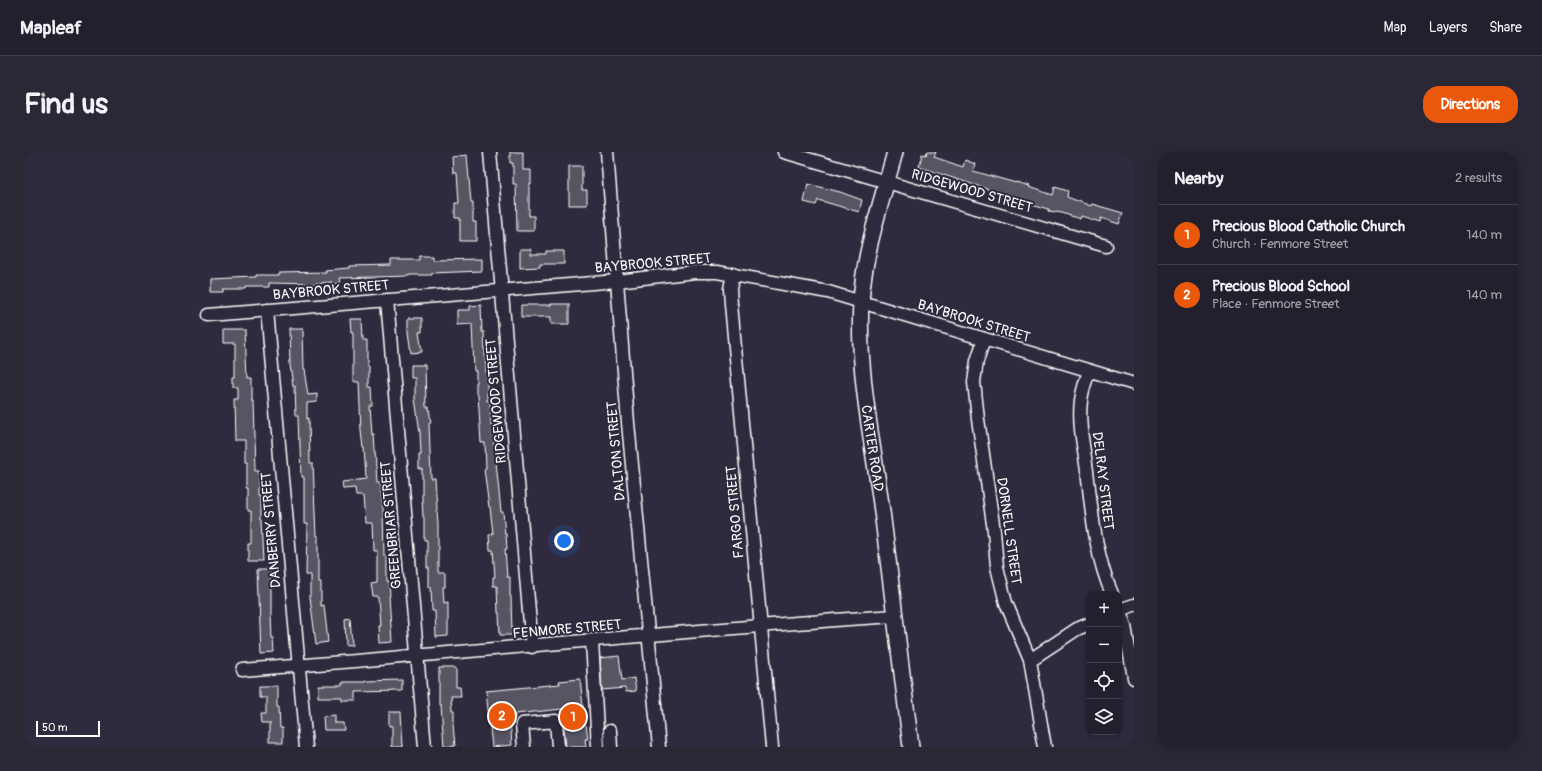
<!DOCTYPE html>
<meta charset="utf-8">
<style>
:root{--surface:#23202e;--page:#2b2836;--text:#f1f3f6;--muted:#a3a3aa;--line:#403e4a;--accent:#ea580c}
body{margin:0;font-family:Pangolin,sans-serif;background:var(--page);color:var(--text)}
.controls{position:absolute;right:12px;bottom:12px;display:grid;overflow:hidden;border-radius:8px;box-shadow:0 2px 10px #0003}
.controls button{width:36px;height:36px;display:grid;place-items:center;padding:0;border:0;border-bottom:1px solid var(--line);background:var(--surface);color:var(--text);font:20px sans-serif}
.scale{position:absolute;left:12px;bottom:10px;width:64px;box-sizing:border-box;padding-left:4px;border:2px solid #fff;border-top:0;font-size:11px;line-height:14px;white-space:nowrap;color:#fff;-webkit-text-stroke:3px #2f2a3d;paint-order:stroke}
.you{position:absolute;left:540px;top:389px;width:14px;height:14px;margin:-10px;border:3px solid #fff;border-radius:50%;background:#1a73e8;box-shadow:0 0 0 6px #1a73e833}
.badge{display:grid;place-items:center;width:26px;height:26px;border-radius:50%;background:var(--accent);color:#fff;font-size:13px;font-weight:700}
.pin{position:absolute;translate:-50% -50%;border:2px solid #fff;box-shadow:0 1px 4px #0006}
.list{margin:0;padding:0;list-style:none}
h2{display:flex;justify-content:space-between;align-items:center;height:52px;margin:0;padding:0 16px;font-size:17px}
h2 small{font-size:13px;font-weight:400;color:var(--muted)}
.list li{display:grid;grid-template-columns:26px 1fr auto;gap:12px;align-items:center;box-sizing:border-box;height:60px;padding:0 16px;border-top:1px solid var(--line)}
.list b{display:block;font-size:15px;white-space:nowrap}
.list p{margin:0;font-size:13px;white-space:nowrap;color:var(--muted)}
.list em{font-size:13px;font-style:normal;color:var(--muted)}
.icon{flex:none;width:22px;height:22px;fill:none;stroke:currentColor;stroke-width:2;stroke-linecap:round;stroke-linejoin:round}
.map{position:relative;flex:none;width:1110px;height:595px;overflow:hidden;border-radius:16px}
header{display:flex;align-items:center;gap:24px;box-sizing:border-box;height:56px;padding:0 20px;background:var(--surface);border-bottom:1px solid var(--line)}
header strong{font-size:19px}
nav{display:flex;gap:22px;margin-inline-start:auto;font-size:14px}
.intro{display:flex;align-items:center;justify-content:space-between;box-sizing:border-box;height:96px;padding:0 24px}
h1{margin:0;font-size:28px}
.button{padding:10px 18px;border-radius:16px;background:var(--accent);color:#fff;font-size:14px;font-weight:700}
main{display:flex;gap:24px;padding:0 24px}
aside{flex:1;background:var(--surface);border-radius:16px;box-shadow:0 2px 10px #0003}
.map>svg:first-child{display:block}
</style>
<header>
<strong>Mapleaf</strong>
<nav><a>Map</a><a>Layers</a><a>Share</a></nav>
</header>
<div class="intro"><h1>Find us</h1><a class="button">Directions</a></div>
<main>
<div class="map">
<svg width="1110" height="595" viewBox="0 0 1110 595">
<rect width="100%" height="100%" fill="#2f2a3d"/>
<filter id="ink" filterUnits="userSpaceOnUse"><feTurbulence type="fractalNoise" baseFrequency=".025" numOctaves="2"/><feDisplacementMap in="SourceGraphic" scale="8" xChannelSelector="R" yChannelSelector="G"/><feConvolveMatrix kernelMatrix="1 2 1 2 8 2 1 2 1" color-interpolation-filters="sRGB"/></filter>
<g filter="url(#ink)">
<!-- building -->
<g fill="#595564" stroke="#fff">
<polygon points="486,0 499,0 499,18 507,18 507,32 505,32 505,64 510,64 510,79 493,79 492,32 489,32 489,11 486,11"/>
<polygon points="903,0 912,0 910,5 939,15 941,8 951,12 949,19 992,31 992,30 1005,34 1004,35 1029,43 1031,35 1044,39 1043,45 1067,54 1068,52 1099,61 1095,72 1077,66 1076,70 1057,64 1056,67 1038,61 1025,59 1025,57 987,46 988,45 895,15 898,2 902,3"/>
<polygon points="443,3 447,51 449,51 449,70 452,70 452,89 436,89 436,66 431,66 431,51 435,51 433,21 429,21 428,5"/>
<polygon points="545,14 558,14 558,38 563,38 563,53 545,53"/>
<polygon points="784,32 816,40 838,48 835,60 794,48 792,53 780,50"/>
<polygon points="496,97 507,97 507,102 522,102 522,99 540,99 540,112 516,112 516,115 496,116"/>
<polygon points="395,104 408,104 408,108 458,107 458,119 408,121 408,123 385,123 385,124 315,126 316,131 308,132 308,130 292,131 292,132 245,131 245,135 222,135 222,137 199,137 199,140 186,140 186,127 232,125 232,123 254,123 254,121 302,120 301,118 325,116 325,114 367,113 367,108 395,108"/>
<polygon points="527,152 545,152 545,172 527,172 527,165 497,165 497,153 527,153"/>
<polygon points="457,153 458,180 460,180 462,223 463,223 463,249 466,248 467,273 469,272 470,295 473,295 474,310 472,310 477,360 479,360 481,382 482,382 483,397 481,397 483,425 486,425 486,444 487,444 488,483 476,483 475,461 474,461 473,434 469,434 469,425 471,425 469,398 466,398 465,383 469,382 466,355 465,355 460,317 462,316 461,291 457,291 454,242 452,242 452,219 450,219 448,172 433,173 433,158 446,158 446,154"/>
<polygon points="384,166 398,166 398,180 395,180 398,200 387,201 384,180"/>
<polygon points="326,167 338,167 339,188 343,188 343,214 345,214 345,235 348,235 349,254 346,254 348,282 350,282 353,331 356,331 359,357 360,404 363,404 363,429 365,429 366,444 365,444 368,490 355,491 354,473 356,473 354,445 349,445 347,431 353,430 353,398 349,398 348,371 341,371 339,344 332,344 331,336 319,337 318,330 342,327 340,296 339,296 337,279 335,230 329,230 329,180 327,180"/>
<polygon points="265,177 278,177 279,218 280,218 284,243 293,242 293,250 283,251 283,267 285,266 286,311 289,311 292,384 294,384 294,431 297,431 297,454 300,453 304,490 292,492 286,445 286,423 282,423 283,372 280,372 280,325 277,325 275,263 272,263 271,233 269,234 266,213"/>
<polygon points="199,178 221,178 223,225 227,225 227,248 229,248 231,319 235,319 235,343 237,343 237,367 238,367 240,409 224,409 224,391 227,391 227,358 224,358 224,336 222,336 222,312 220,312 220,289 211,289 210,248 214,248 214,236 209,236 209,225 211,225 211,192 199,192"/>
<polygon points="387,213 401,213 402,255 405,255 407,271 405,271 407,326 411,326 414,373 414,420 421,420 421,435 419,435 420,451 424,450 424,484 412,485 411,459 408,459 407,435 405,435 405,416 403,416 403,388 400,388 400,365 399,365 398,346 398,317 395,317 395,303 397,303 396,280 391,247 391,226 387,226"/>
<polygon points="234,417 246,417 246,463 247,486 249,486 250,501 237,502"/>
<polygon points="326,466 328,493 322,494 321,467"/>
<polygon points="595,504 598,528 610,526 612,539 602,540 601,536 578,538 576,506"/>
<polygon points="415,516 432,516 432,535 436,535 437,544 427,544 428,558 430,558 430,572 429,572 431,594 420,595 417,552 415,552"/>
<polygon points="556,527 561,573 562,573 564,587 561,587 562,595 542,595 538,557 491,562 491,566 486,567 488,593 468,595 462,539 536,532 535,529"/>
<polygon points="378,528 378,539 332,540 332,548 318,548 318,545 294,545 294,533 318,533 318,530 341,530 341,529"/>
<polygon points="236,534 253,534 253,555 255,555 256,576 259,576 259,590 246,590 246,570 238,570 237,561 242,561 242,545 236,545"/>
<polygon points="365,560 377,560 379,595 368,595 368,574 365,574"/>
<polygon points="310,563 310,571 319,571 320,578 300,578 299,564"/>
</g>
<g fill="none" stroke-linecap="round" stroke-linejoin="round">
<!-- minor casing -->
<g stroke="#fff" stroke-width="15">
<g id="minor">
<polyline points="466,0 508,495"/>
<polyline points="583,0 604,271 635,595"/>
<polyline points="760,0 1082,94"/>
<polyline points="709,122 706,137 707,152 748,595"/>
<polyline points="363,148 401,595"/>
<polyline points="243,158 282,595"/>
<polyline points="185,163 593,129 671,120 693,120 804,140 1110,232"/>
<polyline points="960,187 953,209 950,230 954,267 970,379 973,415 982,451 1006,508 1021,595"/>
<path d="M1065 219C1062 229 1058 238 1057 249 1054 272 1060 296 1063 319 1068 361 1071 403 1088 442"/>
<polyline points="1095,457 1101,474 1110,526"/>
<polyline points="1095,458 1110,453"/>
<polyline points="568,489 574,595"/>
<polyline points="1006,508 1053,477 1065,472"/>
<path d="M218 518C436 502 653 478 870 464"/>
<polyline points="586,579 587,595"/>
<polyline points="500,595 498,572 532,569 534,595"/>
</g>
</g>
<!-- major casing -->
<g stroke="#fff" stroke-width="18">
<g id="major">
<path id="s1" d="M871 0C858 49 840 99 837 150 833 223 850 295 859 367 869 443 877 519 887 595"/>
</g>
</g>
<!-- minor -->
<use href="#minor" stroke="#2f2a3d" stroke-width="12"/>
<!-- major -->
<use href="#major" stroke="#2f2a3d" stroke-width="15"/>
</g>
</g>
<g text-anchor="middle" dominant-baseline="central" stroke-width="4" stroke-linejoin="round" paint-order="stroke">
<!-- street labels -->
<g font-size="14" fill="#fff" stroke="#2f2a3d">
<text transform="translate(948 39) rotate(16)">RIDGEWOOD STREET</text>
<text transform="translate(629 111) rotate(-5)">BAYBROOK STREET</text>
<text transform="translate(307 138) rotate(-5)">BAYBROOK STREET</text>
<text transform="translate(950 169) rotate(17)">BAYBROOK STREET</text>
<text transform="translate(472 249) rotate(-95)">RIDGEWOOD STREET</text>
<text stroke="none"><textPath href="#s1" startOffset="301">CARTER ROAD</textPath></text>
<text transform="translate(592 299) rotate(-95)">DALTON STREET</text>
<text transform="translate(1079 329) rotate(83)">DELRAY STREET</text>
<text transform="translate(711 360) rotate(-95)">FARGO STREET</text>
<text transform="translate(367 373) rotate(-95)">GREENBRIAR STREET</text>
<text transform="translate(247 378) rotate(-95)">DANBERRY STREET</text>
<text transform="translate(985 379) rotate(82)">DORNELL STREET</text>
<text transform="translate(543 477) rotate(-5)">FENMORE STREET</text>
</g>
</g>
</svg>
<div class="controls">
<button>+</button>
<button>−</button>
<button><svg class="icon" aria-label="locate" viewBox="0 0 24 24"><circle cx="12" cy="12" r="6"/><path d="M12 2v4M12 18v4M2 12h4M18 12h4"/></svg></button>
<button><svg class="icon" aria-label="layers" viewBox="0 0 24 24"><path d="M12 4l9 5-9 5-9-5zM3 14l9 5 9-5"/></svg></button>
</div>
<div class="scale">50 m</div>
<div class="you"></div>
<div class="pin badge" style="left:549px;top:565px">1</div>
<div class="pin badge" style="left:478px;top:564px">2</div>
</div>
<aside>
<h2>Nearby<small>2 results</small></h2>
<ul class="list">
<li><span class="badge">1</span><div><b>Precious Blood Catholic Church</b><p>Church · Fenmore Street</p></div><em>140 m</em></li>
<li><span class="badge">2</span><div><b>Precious Blood School</b><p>Place · Fenmore Street</p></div><em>140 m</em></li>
</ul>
</aside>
</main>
